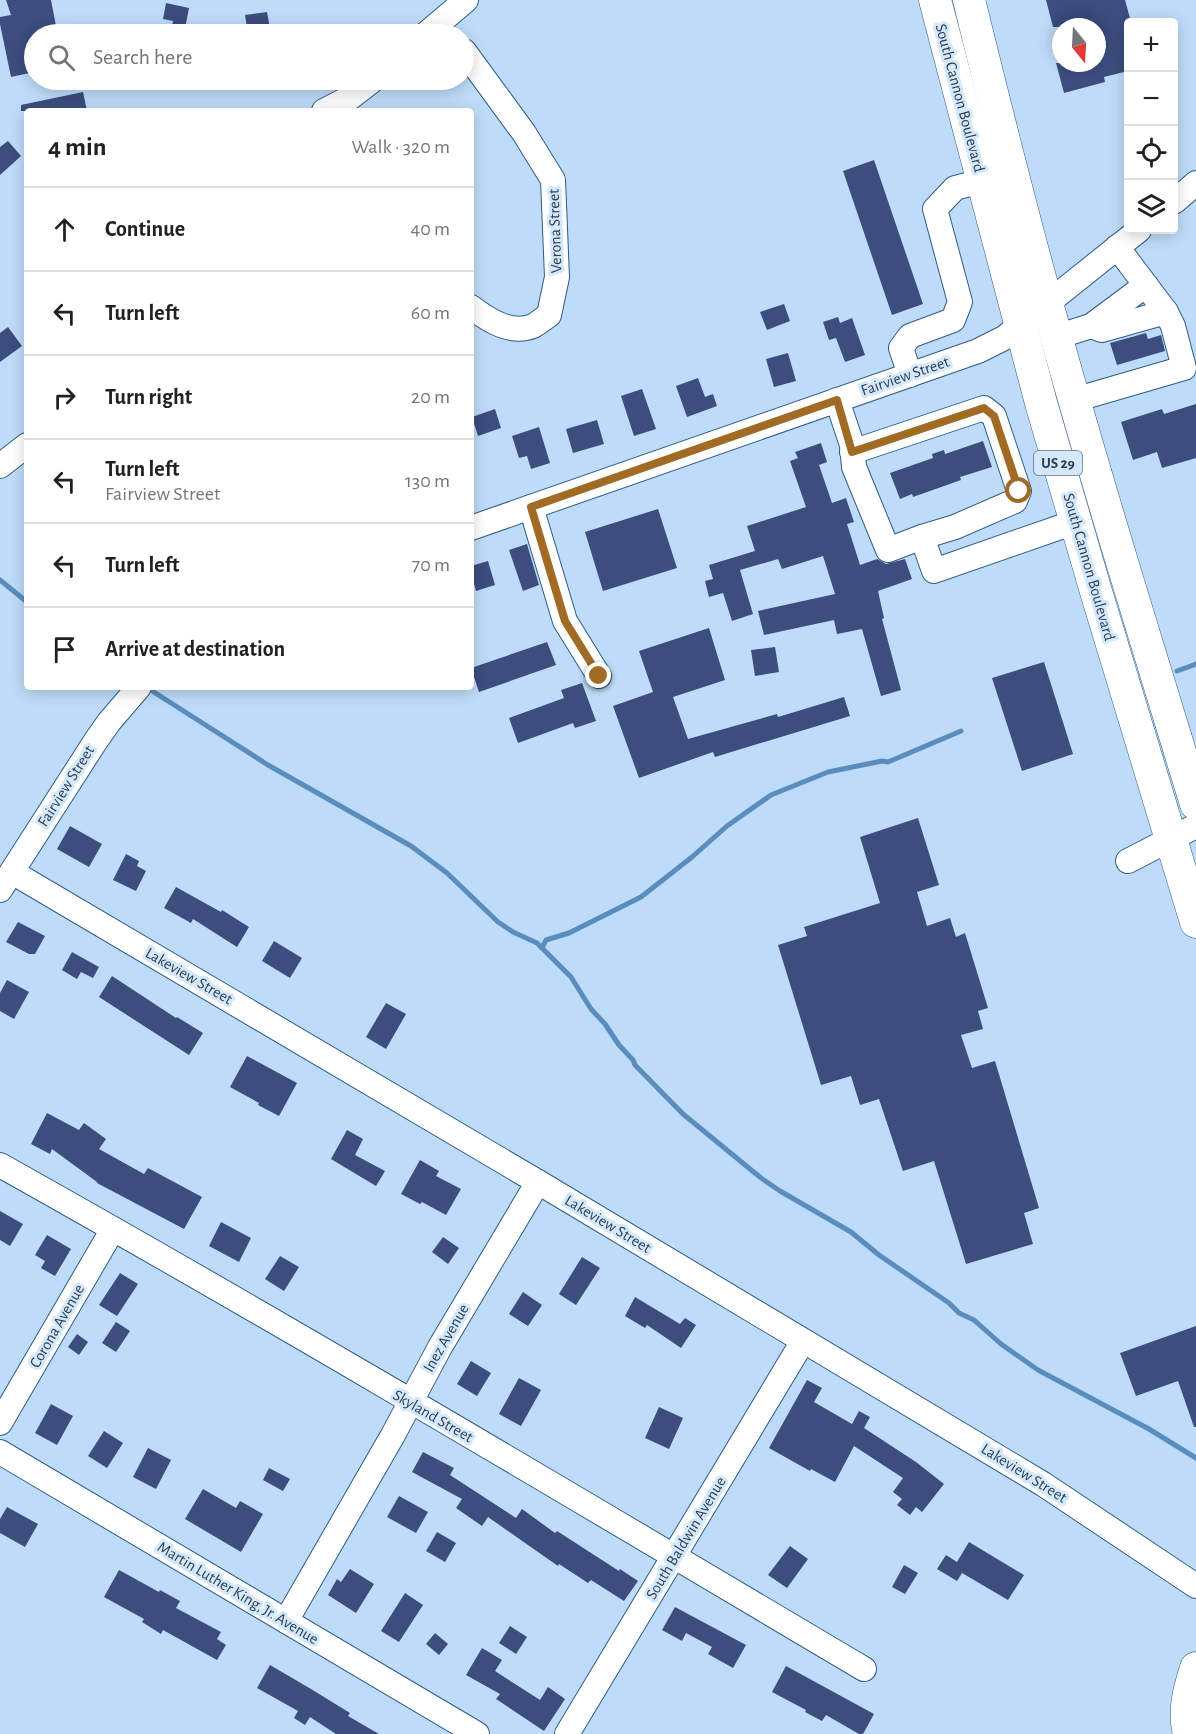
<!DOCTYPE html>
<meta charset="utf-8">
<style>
:root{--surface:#fff;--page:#f6f6f6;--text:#202124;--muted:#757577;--line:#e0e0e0}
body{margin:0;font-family:"Alegreya Sans",sans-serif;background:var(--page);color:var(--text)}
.controls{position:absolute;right:18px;top:18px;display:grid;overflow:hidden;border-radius:6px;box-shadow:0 3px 15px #0003}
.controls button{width:54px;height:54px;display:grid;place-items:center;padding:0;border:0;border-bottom:2px solid var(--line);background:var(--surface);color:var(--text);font:30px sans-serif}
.compass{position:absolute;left:1052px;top:18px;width:54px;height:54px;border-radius:50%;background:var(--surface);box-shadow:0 3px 15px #0003;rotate:162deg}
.stop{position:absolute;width:18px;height:18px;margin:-14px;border:4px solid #a16a25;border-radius:50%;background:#fff}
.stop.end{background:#a16a25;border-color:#fff;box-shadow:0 2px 6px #0008}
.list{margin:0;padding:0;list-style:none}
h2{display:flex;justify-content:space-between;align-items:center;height:78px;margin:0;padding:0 24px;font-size:26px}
h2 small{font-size:20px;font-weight:400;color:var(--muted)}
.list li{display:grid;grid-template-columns:39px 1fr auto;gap:18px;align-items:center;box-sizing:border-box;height:84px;padding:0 24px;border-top:2px solid var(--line)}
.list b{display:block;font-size:22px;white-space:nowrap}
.list p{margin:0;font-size:20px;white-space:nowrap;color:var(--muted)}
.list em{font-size:20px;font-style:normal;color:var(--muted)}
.icon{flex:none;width:33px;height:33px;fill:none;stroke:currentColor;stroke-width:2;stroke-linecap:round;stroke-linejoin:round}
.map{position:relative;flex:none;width:1196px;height:1734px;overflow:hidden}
.search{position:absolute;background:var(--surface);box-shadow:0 3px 15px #0003;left:24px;top:24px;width:450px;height:66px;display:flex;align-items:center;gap:15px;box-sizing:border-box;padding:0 21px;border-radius:33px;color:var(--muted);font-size:22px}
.panel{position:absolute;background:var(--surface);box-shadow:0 3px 15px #0003;left:24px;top:108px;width:450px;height:582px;border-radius:6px}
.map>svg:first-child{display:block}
</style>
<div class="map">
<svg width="1196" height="1734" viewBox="0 0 1196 1734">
<rect width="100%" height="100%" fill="#bedcf9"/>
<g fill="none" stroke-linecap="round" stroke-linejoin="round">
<!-- stream -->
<g stroke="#5a8dbd" stroke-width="5">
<polyline points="0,580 27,602"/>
<polyline points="1177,671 1196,664"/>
<polyline points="146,687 268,765 411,846 447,873 498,922 513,932 537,943 571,977 591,1009 605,1024 619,1045 633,1060 635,1065 683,1114 761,1178 780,1191 851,1232 879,1255 949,1303 959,1313 974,1320 1001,1344 1038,1370 1149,1429 1196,1458"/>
<polyline points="542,948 546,940 569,933 641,897 692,857 727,826 771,795 828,772 882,761 888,762 961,731"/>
</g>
</g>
<!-- building -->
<g fill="#3c4d7e">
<polygon points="6,0 51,0 56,26 38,30 39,34 34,34 34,72 11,77 0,24 0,17 11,15"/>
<polygon points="1046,0 1125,0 1131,22 1128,22 1128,71 1104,77 1105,82 1064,93 1056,63 1097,63 1097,27 1053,27"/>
<polygon points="166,3 189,8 184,34 170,34 173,21 163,19"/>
<polygon points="267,12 271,34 248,34 245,15"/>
<polygon points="83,92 87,111 21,111 21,105"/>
<polygon points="8,141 21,156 0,175 0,147"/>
<polygon points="874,160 923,304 892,315 843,171"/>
<polygon points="784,304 790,321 767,330 760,312"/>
<polygon points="838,317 840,323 852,318 865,355 845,362 836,338 829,340 823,322"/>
<polygon points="8,327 22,346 0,362 0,333"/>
<polygon points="1146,333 1148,339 1161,335 1165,351 1117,365 1110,343"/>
<polygon points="788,353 796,381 774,387 766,359"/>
<polygon points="698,378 705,397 713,394 717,406 687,417 676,386"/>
<polygon points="642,389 656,429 634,436 621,396"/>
<polygon points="1196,404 1196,458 1162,468 1157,452 1133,460 1121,422 1162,409 1164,414"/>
<polygon points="495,409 501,428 478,436 472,417"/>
<polygon points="597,420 604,444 573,453 566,429"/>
<polygon points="539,427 550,463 531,469 527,456 519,458 512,436"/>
<polygon points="983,441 992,467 960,477 961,480 913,497 912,494 900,499 890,473 933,458 932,454 944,450 945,454"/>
<polygon points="821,443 827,462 819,465 832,503 846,498 854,522 847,524 860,565 877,559 886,564 905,559 912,579 878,591 884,618 882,619 901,690 881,696 862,629 837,634 834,620 764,635 758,611 835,594 823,556 782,569 778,559 740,570 753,614 732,621 723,593 709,597 705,581 713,579 709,565 755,551 747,526 806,507 790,461 798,458 795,452"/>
<polygon points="658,509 677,568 603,591 585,532"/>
<polygon points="527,544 539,585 523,591 509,550"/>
<polygon points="488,561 495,585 476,591 471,572 471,566"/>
<polygon points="709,628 725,680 673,697 688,739 777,714 778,717 844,697 850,716 715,757 713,752 639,778 613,706 653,692 639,651"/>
<polygon points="547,642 556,665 479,692 471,668"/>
<polygon points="775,647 779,672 755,676 751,650"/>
<polygon points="1044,662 1073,754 1022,771 992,678"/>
<polygon points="582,683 596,721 575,728 573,723 518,743 509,718 564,698 561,690"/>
<polygon points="918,818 939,885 917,892 927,926 950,918 956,937 965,933 988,1008 978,1011 983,1029 961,1035 972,1068 995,1061 1039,1208 1024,1213 1033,1244 966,1264 934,1161 903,1171 879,1099 860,1105 851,1076 821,1085 778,945 807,936 804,927 880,903 860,837"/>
<polygon points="70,826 102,844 89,867 57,849"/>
<polygon points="126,854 139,861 137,866 146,871 136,891 113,880"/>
<polygon points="176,887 221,912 222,910 249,927 237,947 193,919 191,923 164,908"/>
<polygon points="18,922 45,936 35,954 29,954 6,942"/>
<polygon points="274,941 302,958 290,978 262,961"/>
<polygon points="72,952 99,967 93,978 81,972 77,979 62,970"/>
<polygon points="112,976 176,1018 177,1017 203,1033 189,1055 99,997"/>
<polygon points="7,980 29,992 14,1019 0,1011 0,993"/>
<polygon points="386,1003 406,1014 386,1049 366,1037"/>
<polygon points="247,1056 297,1083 279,1116 258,1105 259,1103 230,1087"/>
<polygon points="47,1113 79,1130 84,1123 106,1139 99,1149 144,1174 148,1168 202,1197 184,1229 97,1183 97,1182 52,1149 50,1154 31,1144"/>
<polygon points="347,1130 363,1139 355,1155 385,1171 376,1186 331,1159"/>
<polygon points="420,1160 439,1171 436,1176 461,1189 446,1215 422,1202 420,1204 401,1194"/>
<polygon points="0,1211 23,1224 10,1246 0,1240"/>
<polygon points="221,1222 251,1238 239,1262 209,1246"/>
<polygon points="47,1235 71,1249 55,1276 41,1268 45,1261 35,1255"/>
<polygon points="443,1237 459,1248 448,1264 432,1252"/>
<polygon points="280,1256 299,1267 284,1291 265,1279"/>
<polygon points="582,1257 600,1268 576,1305 559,1294"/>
<polygon points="120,1273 138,1284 117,1316 99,1305"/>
<polygon points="523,1292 542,1305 528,1326 509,1314"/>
<polygon points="635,1297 680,1324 685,1318 696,1325 681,1348 647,1325 645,1328 625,1316"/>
<polygon points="116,1322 130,1331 116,1352 102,1343"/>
<polygon points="1196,1326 1196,1427 1194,1427 1178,1381 1136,1396 1120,1353"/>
<polygon points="77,1334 88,1342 79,1355 68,1347"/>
<polygon points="471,1361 491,1373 477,1396 457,1384"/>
<polygon points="519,1378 541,1390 521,1426 499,1414"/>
<polygon points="807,1380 822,1388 814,1402 852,1424 859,1411 870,1417 864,1428 916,1462 944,1484 922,1512 916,1507 910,1515 897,1505 902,1499 893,1492 903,1478 854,1446 835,1482 811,1469 810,1471 769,1448"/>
<polygon points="51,1404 73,1416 57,1445 35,1433"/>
<polygon points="659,1407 683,1418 669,1449 645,1438"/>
<polygon points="104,1431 123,1443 107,1468 88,1456"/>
<polygon points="148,1448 171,1460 156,1489 133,1477"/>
<polygon points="423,1452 454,1468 450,1475 516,1518 522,1509 555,1533 557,1531 619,1571 620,1569 638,1581 624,1601 591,1580 588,1583 559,1564 558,1566 488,1517 482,1526 456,1508 462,1499 412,1472"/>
<polygon points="269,1468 290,1479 283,1491 263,1480"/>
<polygon points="203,1489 236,1508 240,1501 263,1514 241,1552 185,1519"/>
<polygon points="399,1496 428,1512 416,1533 387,1517"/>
<polygon points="7,1507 38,1524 25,1547 0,1533 0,1519"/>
<polygon points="437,1532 456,1543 445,1562 426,1551"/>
<polygon points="969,1542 1024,1575 1008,1600 962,1573 957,1581 937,1569 946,1555 957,1562"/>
<polygon points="790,1546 808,1559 787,1588 768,1575"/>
<polygon points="904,1565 918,1573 905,1594 892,1587"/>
<polygon points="350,1569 374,1584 356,1613 328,1595 337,1579 341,1582"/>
<polygon points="119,1570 159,1592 160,1590 180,1601 176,1608 221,1632 217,1639 226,1645 217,1660 163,1630 161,1634 142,1622 144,1619 104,1597"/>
<polygon points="405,1593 423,1605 399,1642 381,1631"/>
<polygon points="675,1607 746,1645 733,1668 708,1654 712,1647 686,1633 682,1641 662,1630"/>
<polygon points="510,1626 527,1637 516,1654 499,1643"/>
<polygon points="435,1633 448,1644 439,1655 426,1644"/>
<polygon points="482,1648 502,1660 495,1671 540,1700 548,1687 565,1699 544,1731 496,1699 500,1694 466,1675"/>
<polygon points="270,1665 311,1689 350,1713 348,1716 379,1734 336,1734 310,1717 305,1725 294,1718 298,1711 257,1688"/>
<polygon points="786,1666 874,1714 863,1734 859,1734 826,1715 822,1721 805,1712 806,1710 772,1692"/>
</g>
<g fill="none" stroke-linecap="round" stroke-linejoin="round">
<!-- minor casing -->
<g stroke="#2e5c86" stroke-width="26">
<g id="minor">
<polyline points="426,34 466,0"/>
<path d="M464 51 524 133 553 180 557 277 549 315C544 318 539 323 533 326 511 335 488 320 471 307"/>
<polyline points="324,111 351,97 373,80"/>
<polyline points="1174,202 1196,183"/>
<polyline points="1091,326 1102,330 1166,312"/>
<polyline points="1056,337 1091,326 1146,285"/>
<polyline points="910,375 901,348 910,336 953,320 960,302 935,209 955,188 982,181"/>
<polyline points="837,400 852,445 854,467 888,550 922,537 934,571 1075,522"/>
<polyline points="1074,400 1184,368 1173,326 1166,312 1117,247"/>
<polyline points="852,452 984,408 994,416 1019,491 1015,501 955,527 922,537"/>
<polyline points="0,466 27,445"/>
<polyline points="531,507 565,621 599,676"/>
<polyline points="471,528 978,351 1004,338 1139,230"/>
<polyline points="1128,861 1196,826"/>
<polyline points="12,872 538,1182 1043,1484 1196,1586"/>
<polyline points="0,890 95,742 109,722 139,687"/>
<path d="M0 1165C291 1328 577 1499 864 1669"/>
<polyline points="0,1423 113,1229"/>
<polyline points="0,1452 477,1734"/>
<polyline points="286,1621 393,1435 440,1347 538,1182"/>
<polyline points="567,1734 803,1341"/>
</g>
</g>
<!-- major casing -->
<g stroke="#2e5c86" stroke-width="33">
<g id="major">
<polyline points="935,0 1041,403 1097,595 1196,922"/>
<path d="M969 0C994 101 1019 203 1047 303 1093 471 1145 637 1196 804"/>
<path d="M1189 1734C1183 1711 1189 1690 1196 1668"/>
</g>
</g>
<!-- minor -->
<use href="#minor" stroke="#fff" stroke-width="24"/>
<!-- major -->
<use href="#major" stroke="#fff" stroke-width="32"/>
</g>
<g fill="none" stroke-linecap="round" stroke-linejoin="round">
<!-- route -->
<polyline stroke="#a16a25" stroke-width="8" points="599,676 565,621 531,507 837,400 852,452 984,408 994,416 1019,491"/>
</g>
<g text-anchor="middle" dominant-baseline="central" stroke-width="6" stroke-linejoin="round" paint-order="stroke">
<!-- shield labels -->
<rect fill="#d4e8fb" stroke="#5d7185" stroke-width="1.5" x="1034" y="451" width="48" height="24" rx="4.5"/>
<g font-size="15" font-weight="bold" fill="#2a3e52">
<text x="1058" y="463">US 29</text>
</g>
<!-- street labels -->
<g font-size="16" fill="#2a3e52" stroke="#d4e8fb">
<text transform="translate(960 98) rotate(75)">South Cannon Boulevard</text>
<text transform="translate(555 231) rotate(-92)">Verona Street</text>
<text transform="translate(905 376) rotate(-19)">Fairview Street</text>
<text transform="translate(1089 567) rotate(74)">South Cannon Boulevard</text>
<text transform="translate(66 786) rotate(-58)">Fairview Street</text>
<text transform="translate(189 976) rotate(30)">Lakeview Street</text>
<text transform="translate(608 1224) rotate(31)">Lakeview Street</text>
<text transform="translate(57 1326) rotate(-60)">Corona Avenue</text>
<text transform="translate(446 1338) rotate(-60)">Inez Avenue</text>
<text transform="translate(433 1416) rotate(30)">Skyland Street</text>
<text transform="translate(1024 1473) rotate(32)">Lakeview Street</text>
<text transform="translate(686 1538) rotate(-59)">South Baldwin Avenue</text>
<text transform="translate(238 1593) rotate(31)">Martin Luther King, Jr. Avenue</text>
</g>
</g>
</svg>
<div class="controls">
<button>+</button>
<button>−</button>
<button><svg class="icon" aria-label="locate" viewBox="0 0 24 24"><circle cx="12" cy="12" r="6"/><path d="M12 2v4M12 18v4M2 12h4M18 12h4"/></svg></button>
<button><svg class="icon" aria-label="layers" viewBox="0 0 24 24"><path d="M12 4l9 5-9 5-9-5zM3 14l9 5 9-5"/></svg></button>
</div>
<svg class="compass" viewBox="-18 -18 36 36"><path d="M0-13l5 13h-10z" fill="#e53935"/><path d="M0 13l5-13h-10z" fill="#757577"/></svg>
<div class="stop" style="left:1019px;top:491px"></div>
<div class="stop end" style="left:599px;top:676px"></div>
<div class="search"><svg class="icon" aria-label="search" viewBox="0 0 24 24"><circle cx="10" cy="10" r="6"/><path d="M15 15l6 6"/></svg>Search here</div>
<section class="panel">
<h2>4 min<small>Walk · 320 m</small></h2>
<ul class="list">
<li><svg class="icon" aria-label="ahead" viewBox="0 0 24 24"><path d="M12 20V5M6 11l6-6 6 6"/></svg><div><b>Continue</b></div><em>40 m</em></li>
<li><svg class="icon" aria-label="left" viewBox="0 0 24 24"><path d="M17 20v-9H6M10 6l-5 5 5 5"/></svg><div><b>Turn left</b></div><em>60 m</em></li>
<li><svg class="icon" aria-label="right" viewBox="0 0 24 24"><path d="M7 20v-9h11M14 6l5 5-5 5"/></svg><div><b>Turn right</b></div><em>20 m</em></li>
<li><svg class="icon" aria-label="left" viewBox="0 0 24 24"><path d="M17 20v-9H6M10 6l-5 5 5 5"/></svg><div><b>Turn left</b><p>Fairview Street</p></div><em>130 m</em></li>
<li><svg class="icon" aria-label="left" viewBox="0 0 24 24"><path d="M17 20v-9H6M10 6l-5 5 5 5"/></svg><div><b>Turn left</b></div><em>70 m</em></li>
<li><svg class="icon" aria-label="arrive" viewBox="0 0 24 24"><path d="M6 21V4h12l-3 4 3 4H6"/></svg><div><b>Arrive at destination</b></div></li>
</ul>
</section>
</div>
